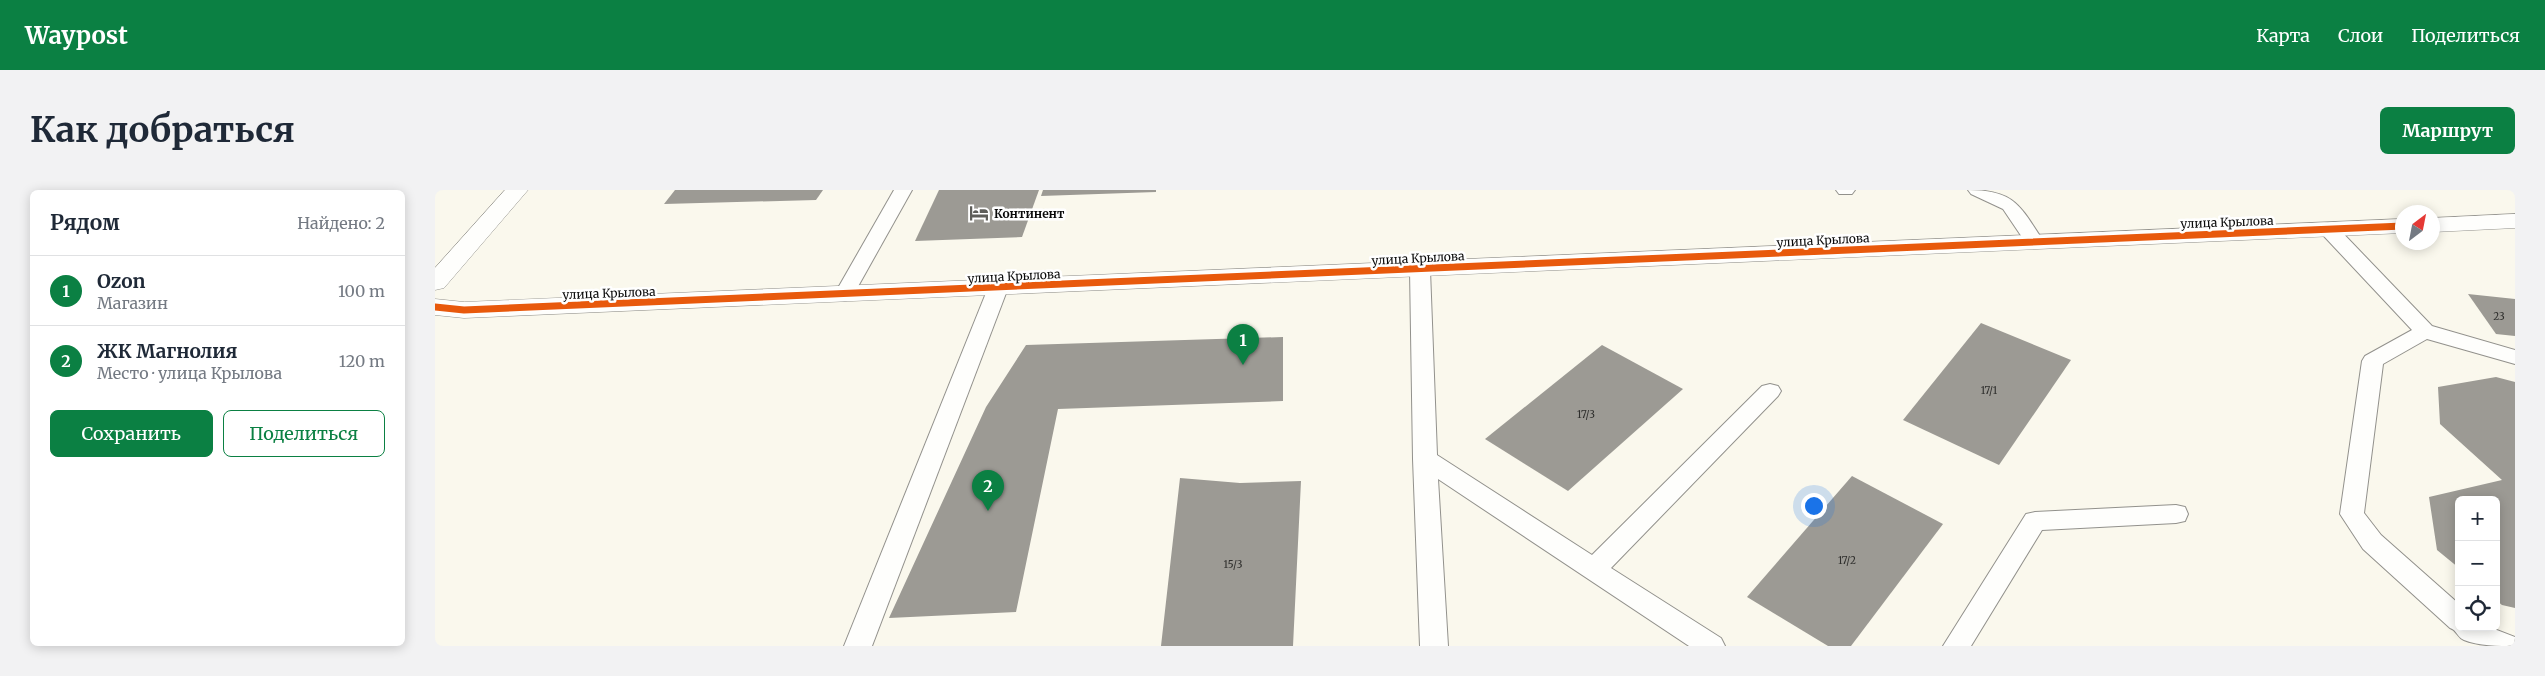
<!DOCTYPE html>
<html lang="ru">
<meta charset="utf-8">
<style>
:root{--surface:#fff;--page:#f2f2f3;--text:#1f2937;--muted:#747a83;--line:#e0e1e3;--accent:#0b8043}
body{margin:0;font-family:Merriweather,serif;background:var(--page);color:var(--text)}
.controls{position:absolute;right:15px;bottom:15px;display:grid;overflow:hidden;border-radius:8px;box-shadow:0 2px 12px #0003}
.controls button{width:45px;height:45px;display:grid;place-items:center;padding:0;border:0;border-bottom:1px solid var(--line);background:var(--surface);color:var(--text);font:25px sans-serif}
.compass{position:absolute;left:1960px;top:15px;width:45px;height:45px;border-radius:50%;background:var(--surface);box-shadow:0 2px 12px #0003;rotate:32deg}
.you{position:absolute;left:1378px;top:315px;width:18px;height:18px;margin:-12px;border:4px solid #fff;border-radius:50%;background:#1a73e8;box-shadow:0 0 0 8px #1a73e833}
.badge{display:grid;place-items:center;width:32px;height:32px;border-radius:50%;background:var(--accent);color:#fff;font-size:16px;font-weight:700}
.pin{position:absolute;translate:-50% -41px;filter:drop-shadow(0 1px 2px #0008)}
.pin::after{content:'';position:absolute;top:26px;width:18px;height:15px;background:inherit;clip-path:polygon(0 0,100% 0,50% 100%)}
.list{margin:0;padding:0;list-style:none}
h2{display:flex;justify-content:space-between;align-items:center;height:65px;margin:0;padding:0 20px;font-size:21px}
h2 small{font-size:16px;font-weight:400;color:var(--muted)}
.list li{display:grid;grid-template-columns:32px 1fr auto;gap:15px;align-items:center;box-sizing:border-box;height:70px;padding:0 20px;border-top:1px solid var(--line)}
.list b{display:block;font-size:19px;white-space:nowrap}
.list p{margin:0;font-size:16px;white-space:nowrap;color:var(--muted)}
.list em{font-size:16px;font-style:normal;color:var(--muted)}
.actions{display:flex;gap:10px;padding:15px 20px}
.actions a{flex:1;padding:11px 0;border:1px solid var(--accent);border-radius:8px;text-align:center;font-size:18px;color:var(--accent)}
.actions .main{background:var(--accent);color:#fff}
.icon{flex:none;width:28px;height:28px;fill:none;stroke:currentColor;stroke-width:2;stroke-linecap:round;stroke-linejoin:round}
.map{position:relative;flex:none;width:2080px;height:456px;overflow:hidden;border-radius:8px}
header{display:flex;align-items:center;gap:30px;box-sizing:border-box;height:70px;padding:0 25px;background:var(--accent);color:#fff}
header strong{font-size:24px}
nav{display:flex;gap:28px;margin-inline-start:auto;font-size:18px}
.intro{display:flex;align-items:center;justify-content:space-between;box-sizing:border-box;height:120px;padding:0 30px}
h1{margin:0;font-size:35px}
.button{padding:12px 22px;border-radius:8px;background:var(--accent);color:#fff;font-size:18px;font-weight:700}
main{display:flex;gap:30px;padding:0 30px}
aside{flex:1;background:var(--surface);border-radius:8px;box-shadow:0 2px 12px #0003}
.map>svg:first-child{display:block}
</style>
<header>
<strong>Waypost</strong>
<nav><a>Карта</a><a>Слои</a><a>Поделиться</a></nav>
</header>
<div class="intro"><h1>Как добраться</h1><a class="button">Маршрут</a></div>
<main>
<aside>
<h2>Рядом<small>Найдено: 2</small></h2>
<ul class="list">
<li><span class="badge">1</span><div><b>Ozon</b><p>Магазин</p></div><em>100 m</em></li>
<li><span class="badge">2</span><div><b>ЖК Магнолия</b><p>Место · улица Крылова</p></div><em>120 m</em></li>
</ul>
<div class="actions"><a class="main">Сохранить</a><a>Поделиться</a></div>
</aside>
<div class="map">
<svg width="2080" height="456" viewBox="0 0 2080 456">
<rect width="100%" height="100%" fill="#faf8ed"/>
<!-- building -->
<g fill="#9c9a94">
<polygon points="240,0 388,0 381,10 229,14"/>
<polygon points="504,0 604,0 587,47 480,51"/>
<polygon points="608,0 721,0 721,2 606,6"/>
<polygon points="2033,104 2080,109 2080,146 2061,144"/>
<polygon points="1546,133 1636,170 1564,275 1468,230"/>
<polygon points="848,147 848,211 623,219 581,422 454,428 551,217 591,155"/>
<polygon points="1167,155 1248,199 1133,301 1050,249"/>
<polygon points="2061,187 2080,192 2080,418 2067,415 2061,410 2061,310 2024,310 2024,378 2002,360 1994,307 2067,290 2005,234 2003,197"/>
<polygon points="1417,286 1508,334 1416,456 1393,456 1312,407"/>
<polygon points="745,288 805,293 866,291 858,456 726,456"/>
</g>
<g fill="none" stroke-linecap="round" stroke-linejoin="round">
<!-- service casing -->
<g stroke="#92918c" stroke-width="2">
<g id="service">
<polygon points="459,0 477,0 416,109 409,111 402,109 399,105"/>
<polygon points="1401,0 1420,0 1417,4 1404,4"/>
<path d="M1533 0C1580 0 1585 16 1609 52L1607 56H1593L1568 19 1536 4Z"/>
<path d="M1893 33 1900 35 1997 136 2080 160V174L1992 149 1948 174 1929 323 1946 345 2024 414V437H2054L2080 447V456C2063 456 2044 456 2029 450 2022 447 2022 440 2015 438L1928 359 1905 324 1927 171 1930 166 1977 140 1886 43 1884 39 1886 35Z"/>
<polygon points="985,74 992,76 995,80 1002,265 1157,365 1327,196 1335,194 1343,196 1346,201 1343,206 1176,378 1286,448 1290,456 1254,456 1003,289 1013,456 985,456 978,269 975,80 978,76"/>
<polygon points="563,92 570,94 573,98 437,456 409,456 553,98 556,94"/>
<polygon points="1741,315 1750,317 1753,324 1750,331 1741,333 1607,340 1536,456 1508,456 1591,324 1600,322"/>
</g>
</g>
<!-- tertiary casing -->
<g stroke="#92918c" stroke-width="1">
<g id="tertiary">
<polygon points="70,0 93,0 9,98 0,100 0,78"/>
<polygon points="2080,24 2080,38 1998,42 1998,28"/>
<polygon points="1968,29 1968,43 29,128 0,125 0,109 29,112"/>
</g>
</g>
<!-- service -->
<use href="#service" fill="#fefefc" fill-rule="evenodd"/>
<!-- tertiary -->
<use href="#tertiary" fill="#fefefc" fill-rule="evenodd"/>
<!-- cycleway casing -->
<g stroke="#fff" stroke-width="9">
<polyline id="cycleway" points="0,117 29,120 1968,36"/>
</g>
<!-- cycleway -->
<use href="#cycleway" stroke="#e8590c" stroke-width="7"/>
</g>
<!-- icons -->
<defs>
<g id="hotel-bare" transform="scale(1.5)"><path d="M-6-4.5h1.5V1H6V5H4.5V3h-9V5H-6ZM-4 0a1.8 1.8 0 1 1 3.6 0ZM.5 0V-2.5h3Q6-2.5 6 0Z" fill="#5e5d59" stroke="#fff" stroke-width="2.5" paint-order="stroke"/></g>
</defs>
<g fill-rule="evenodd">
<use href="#hotel-bare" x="544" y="23"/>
</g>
<g text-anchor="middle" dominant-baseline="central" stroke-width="5" stroke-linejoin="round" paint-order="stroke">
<!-- number labels -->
<g font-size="10" fill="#2e2e2c">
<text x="2064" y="126">23</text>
<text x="1554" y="200">17/1</text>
<text x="1151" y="224">17/3</text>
<text x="1412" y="370">17/2</text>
<text x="798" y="374">15/3</text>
</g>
<!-- poi labels -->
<g font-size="12" font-weight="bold" fill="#0a0a0a" stroke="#fff" text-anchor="start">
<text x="559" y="23">Континент</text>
</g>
<!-- street labels -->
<g font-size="12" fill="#0a0a0a" stroke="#fff">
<text transform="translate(1792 32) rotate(-2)">улица Крылова</text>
<text transform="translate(1388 50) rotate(-3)">улица Крылова</text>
<text transform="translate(983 68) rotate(-3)">улица Крылова</text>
<text transform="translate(579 86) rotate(-3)">улица Крылова</text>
<text transform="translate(174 103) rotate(-2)">улица Крылова</text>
</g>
</g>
</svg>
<div class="controls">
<button>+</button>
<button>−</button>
<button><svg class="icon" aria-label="locate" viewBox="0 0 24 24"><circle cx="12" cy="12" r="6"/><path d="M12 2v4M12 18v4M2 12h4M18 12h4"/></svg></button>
</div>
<svg class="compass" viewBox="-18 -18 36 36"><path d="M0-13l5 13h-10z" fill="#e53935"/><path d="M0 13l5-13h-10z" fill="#747a83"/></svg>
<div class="you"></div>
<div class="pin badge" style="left:808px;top:175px">1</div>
<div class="pin badge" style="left:553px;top:321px">2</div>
</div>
</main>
